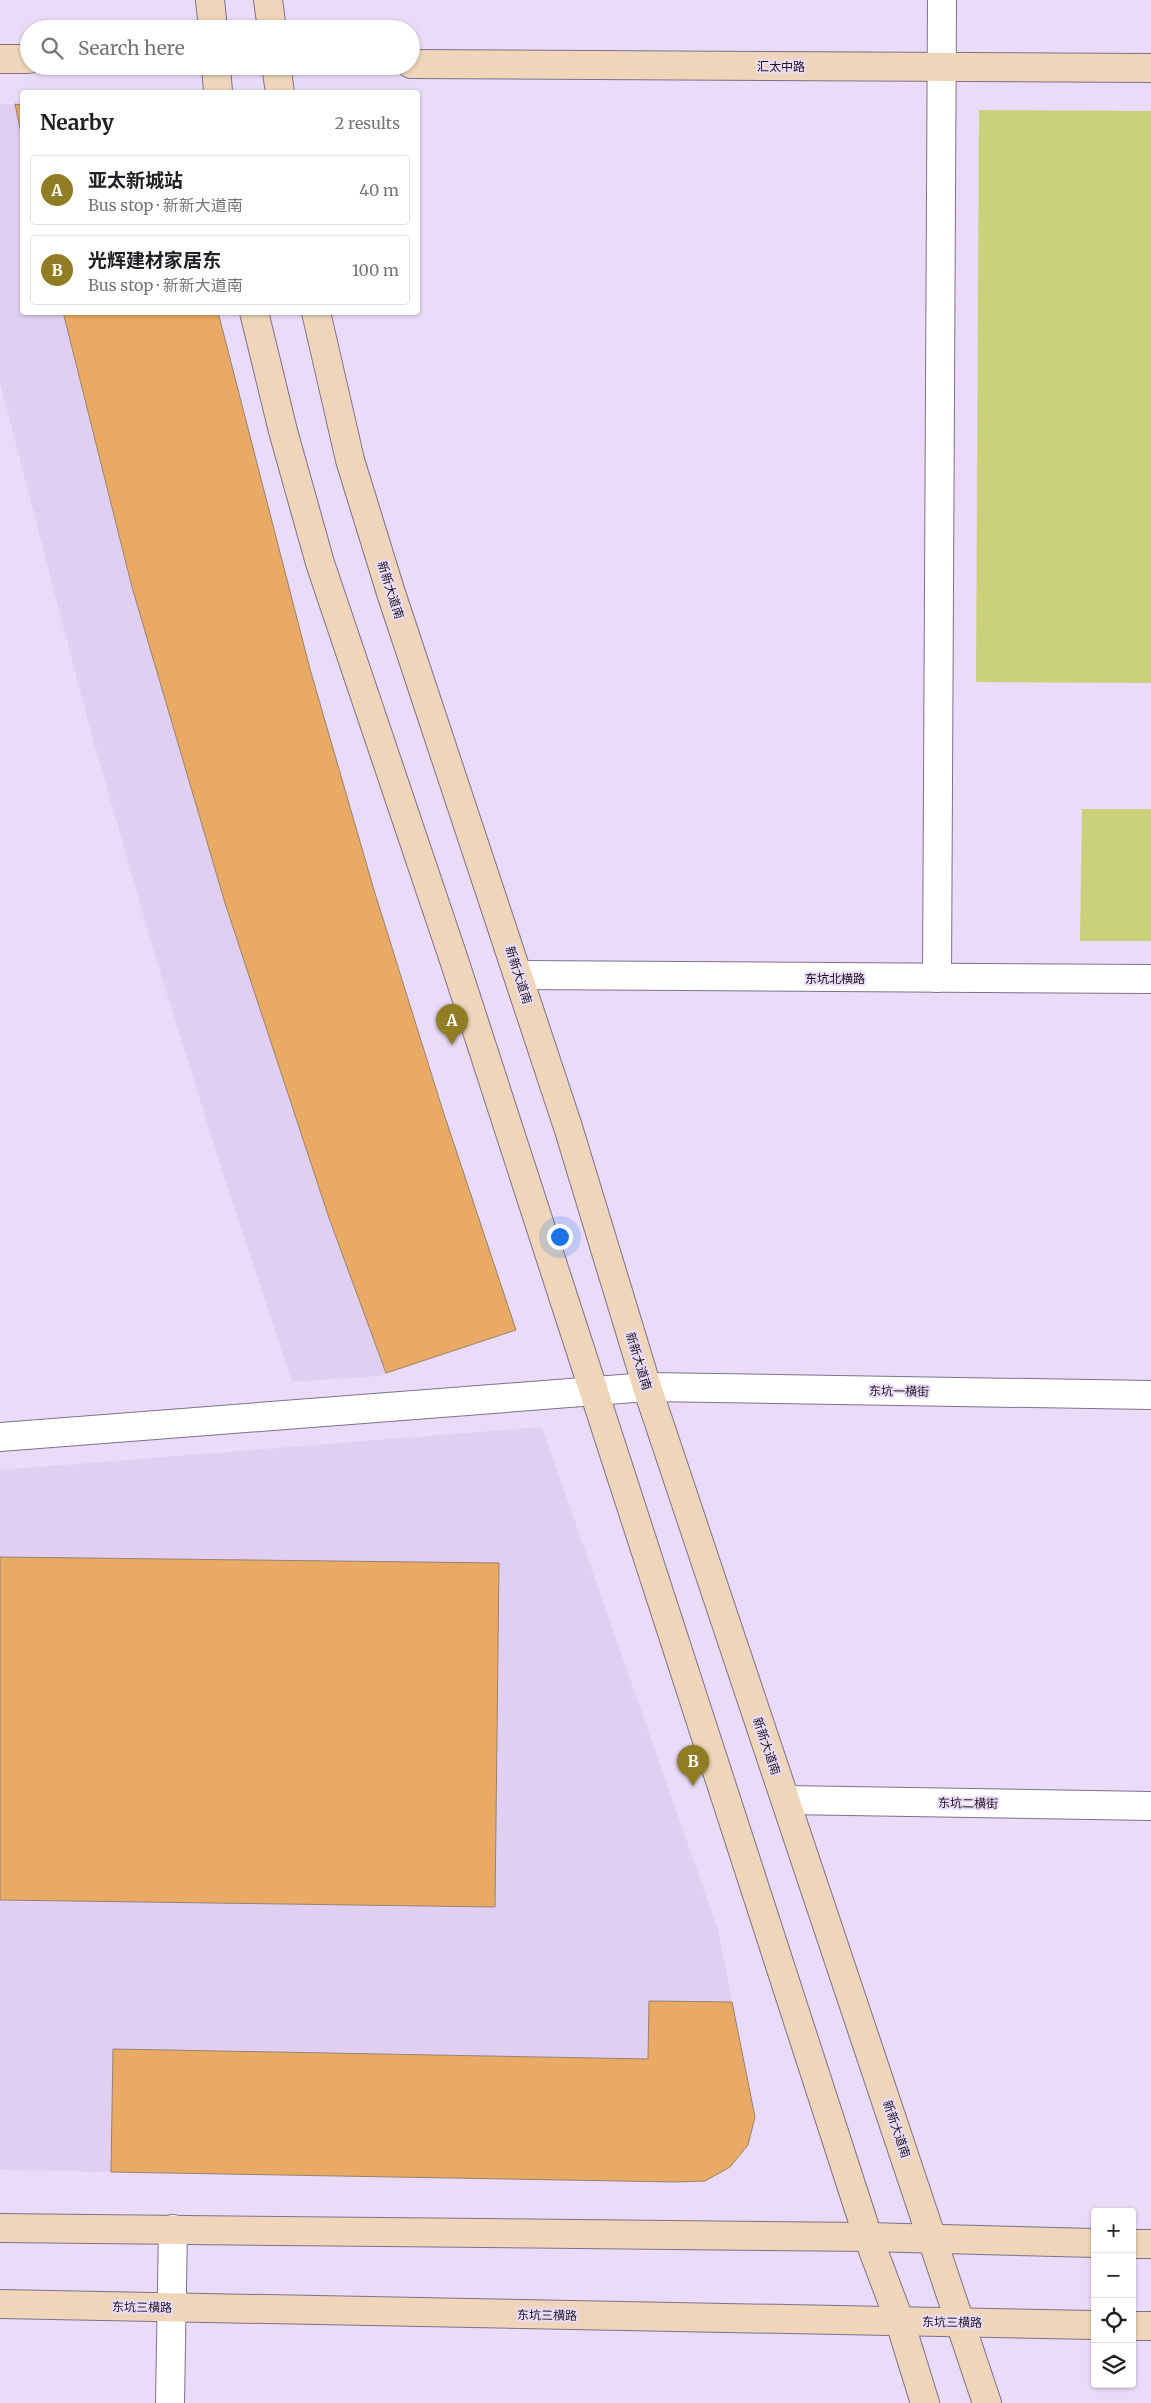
<!DOCTYPE html>
<meta charset="utf-8">
<style>
:root{--surface:#fff;--page:#f6f6f6;--text:#202124;--muted:#757577;--line:#e0e0e0;--accent:#907d24}
body{margin:0;font-family:Merriweather,"Noto Sans SC",serif;background:var(--page);color:var(--text)}
.controls{position:absolute;right:15px;bottom:15px;display:grid;overflow:hidden;border-radius:5px;box-shadow:0 1px 4px #0004}
.controls button{width:45px;height:45px;display:grid;place-items:center;padding:0;border:0;border-bottom:1px solid var(--line);background:var(--surface);color:var(--text);font:25px sans-serif}
.you{position:absolute;left:559px;top:1236px;width:18px;height:18px;margin:-12px;border:4px solid #fff;border-radius:50%;background:#1a73e8;box-shadow:0 0 0 8px #1a73e833}
.badge{display:grid;place-items:center;width:32px;height:32px;border-radius:50%;background:var(--accent);color:#fff;font-size:16px;font-weight:700}
.pin{position:absolute;translate:-50% -41px;filter:drop-shadow(0 1px 2px #0008)}
.pin::after{content:'';position:absolute;top:26px;width:18px;height:15px;background:inherit;clip-path:polygon(0 0,100% 0,50% 100%)}
.list{margin:0;padding:0;list-style:none}
h2{display:flex;justify-content:space-between;align-items:center;height:65px;margin:0;padding:0 20px;font-size:21px}
h2 small{font-size:16px;font-weight:400;color:var(--muted)}
.list li{display:grid;grid-template-columns:32px 1fr auto;gap:15px;align-items:center;box-sizing:border-box;height:70px;margin:0 10px 10px;padding:0 10px;border:1px solid var(--line);border-radius:5px}
.list b{display:block;font-size:19px;white-space:nowrap}
.list p{margin:0;font-size:16px;white-space:nowrap;color:var(--muted)}
.list em{font-size:16px;font-style:normal;color:var(--muted)}
.icon{flex:none;width:28px;height:28px;fill:none;stroke:currentColor;stroke-width:2;stroke-linecap:round;stroke-linejoin:round}
.map{position:relative;flex:none;width:1151px;height:2403px;overflow:hidden}
.search{position:absolute;background:var(--surface);box-shadow:0 1px 4px #0004;left:20px;top:20px;width:400px;height:55px;display:flex;align-items:center;gap:12px;box-sizing:border-box;padding:0 18px;border-radius:28px;color:var(--muted);font-size:19px}
.panel{position:absolute;background:var(--surface);box-shadow:0 1px 4px #0004;left:20px;top:90px;width:400px;height:225px;border-radius:5px}
.map>svg:first-child{display:block}
</style>
<div class="map">
<svg width="1151" height="2403" viewBox="0 0 1151 2403">
<rect width="100%" height="100%" fill="#eadcf8"/>
<!-- built -->
<g fill="#e1cff2">
<polygon points="0,104 22,105 22,312 218,313 310,669 374,890 443,1111 516,1330 379,1376 292,1382 225,1180 155,955 90,729 0,383"/>
<polygon points="542,1427 718,1930 755,2117 748,2145 730,2167 705,2181 676,2182 0,2170 0,1470"/>
</g>
<!-- green -->
<g fill="#c9d17b">
<polygon points="979,110 1151,111 1151,683 976,682"/>
<polygon points="1082,809 1151,809 1151,941 1080,941"/>
</g>
<!-- building -->
<g fill="#e9aa66" stroke="#97826d">
<polygon points="15,104 22,105 22,138"/>
<polygon points="63,312 218,312 310,669 374,890 443,1111 516,1330 386,1373 329,1218 225,903 132,587"/>
<polygon points="0,1557 499,1563 495,1907 0,1900"/>
<polygon points="649,2001 732,2002 755,2117 748,2145 730,2167 705,2181 676,2182 111,2172 113,2049 648,2059"/>
</g>
<g fill="none" stroke-linecap="round" stroke-linejoin="round">
<!-- street casing -->
<g stroke="#7e7189" stroke-width="30">
<g id="street">
<polyline points="519,975 1151,979"/>
<polyline points="937,978 942,0"/>
<polyline points="0,1437 647,1387 1151,1395"/>
<polyline points="786,1800 1151,1806"/>
<polyline points="170,2403 173,2229"/>
</g>
</g>
<!-- secondary casing -->
<g stroke="#7e7189" stroke-width="30">
<g id="secondary">
<polyline points="210,0 213,29"/>
<polyline points="268,0 272,29"/>
<polyline points="0,59 29,59"/>
<polyline points="411,64 1151,68"/>
<polyline points="216,66 218,92"/>
<polyline points="276,66 280,92"/>
<polyline points="254,312 283,431 320,563 454,960 868,2237 900,2322 925,2403"/>
<polyline points="316,312 350,460 391,593 568,1127 647,1387 987,2403"/>
<polyline points="0,2228 868,2237 1095,2243"/>
<polyline points="1132,2244 1151,2244"/>
<polyline points="0,2304 1095,2325"/>
<polyline points="1132,2326 1151,2326"/>
</g>
</g>
<!-- street -->
<use href="#street" stroke="#fff" stroke-width="28"/>
<!-- secondary -->
<use href="#secondary" stroke="#efd5ba" stroke-width="28"/>
</g>
<g text-anchor="middle" dominant-baseline="central" stroke-width="4" stroke-linejoin="round" paint-order="stroke">
<!-- street labels -->
<g font-size="12" fill="#19141d" stroke="#eadcf8">
<text x="781" y="66">汇太中路</text>
<text transform="translate(391 590) rotate(72)">新新大道南</text>
<text transform="translate(519 975) rotate(72)">新新大道南</text>
<text x="835" y="978">东坑北横路</text>
<text transform="translate(639 1361) rotate(73)">新新大道南</text>
<text transform="translate(899 1391) rotate(1)">东坑一横街</text>
<text transform="translate(767 1746) rotate(71)">新新大道南</text>
<text transform="translate(968 1803) rotate(1)">东坑二横街</text>
<text transform="translate(897 2129) rotate(71)">新新大道南</text>
<text transform="translate(142 2307) rotate(1)">东坑三横路</text>
<text transform="translate(547 2315) rotate(1)">东坑三横路</text>
<text transform="translate(952 2322) rotate(1)">东坑三横路</text>
</g>
</g>
</svg>
<div class="controls">
<button>+</button>
<button>−</button>
<button><svg class="icon" aria-label="locate" viewBox="0 0 24 24"><circle cx="12" cy="12" r="6"/><path d="M12 2v4M12 18v4M2 12h4M18 12h4"/></svg></button>
<button><svg class="icon" aria-label="layers" viewBox="0 0 24 24"><path d="M12 4l9 5-9 5-9-5zM3 14l9 5 9-5"/></svg></button>
</div>
<div class="you"></div>
<div class="pin badge" style="left:452px;top:1045px">A</div>
<div class="pin badge" style="left:693px;top:1786px">B</div>
<div class="search"><svg class="icon" aria-label="search" viewBox="0 0 24 24"><circle cx="10" cy="10" r="6"/><path d="M15 15l6 6"/></svg>Search here</div>
<section class="panel">
<h2>Nearby<small>2 results</small></h2>
<ul class="list">
<li><span class="badge">A</span><div><b>亚太新城站</b><p>Bus stop · 新新大道南</p></div><em>40 m</em></li>
<li><span class="badge">B</span><div><b>光辉建材家居东</b><p>Bus stop · 新新大道南</p></div><em>100 m</em></li>
</ul>
</section>
</div>
